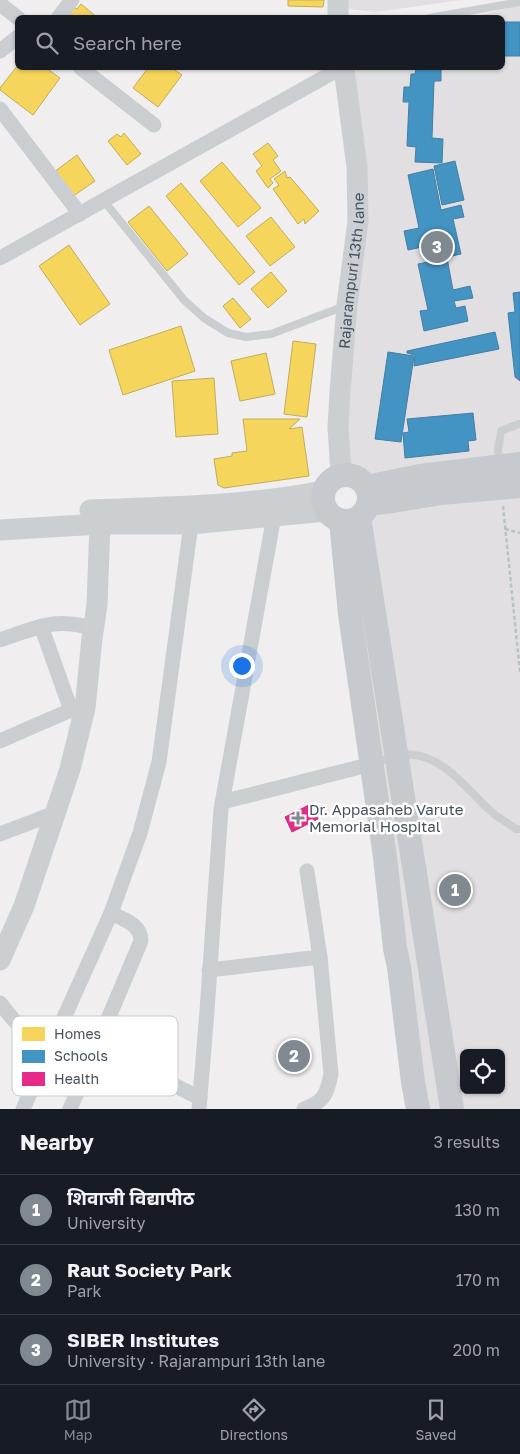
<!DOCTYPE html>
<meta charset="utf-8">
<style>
:root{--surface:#171b24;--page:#20242c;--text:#f1f3f6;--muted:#9ea1a6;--line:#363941;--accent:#808890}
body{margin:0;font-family:"Golos Text","Noto Sans Devanagari",sans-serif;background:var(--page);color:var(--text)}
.controls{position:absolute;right:15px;bottom:15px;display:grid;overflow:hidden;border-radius:8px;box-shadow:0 1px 4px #0004}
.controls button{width:45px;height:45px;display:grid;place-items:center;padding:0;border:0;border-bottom:1px solid var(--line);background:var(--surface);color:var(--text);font:25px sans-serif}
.you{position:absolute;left:241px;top:665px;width:18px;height:18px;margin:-12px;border:4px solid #fff;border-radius:50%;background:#1a73e8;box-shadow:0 0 0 8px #1a73e833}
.badge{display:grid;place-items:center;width:32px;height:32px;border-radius:50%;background:var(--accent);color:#fff;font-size:16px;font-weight:700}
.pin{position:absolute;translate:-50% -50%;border:2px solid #fff;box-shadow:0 1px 5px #0006}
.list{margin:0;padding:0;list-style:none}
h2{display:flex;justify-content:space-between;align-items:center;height:65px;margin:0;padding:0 20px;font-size:21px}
h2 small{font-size:16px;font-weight:400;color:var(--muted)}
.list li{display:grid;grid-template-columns:32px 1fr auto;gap:15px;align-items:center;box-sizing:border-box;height:70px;padding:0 20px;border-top:1px solid var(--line)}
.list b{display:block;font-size:19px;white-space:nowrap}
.list p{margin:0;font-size:16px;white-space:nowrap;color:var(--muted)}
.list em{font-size:16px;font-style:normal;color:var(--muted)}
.icon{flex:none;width:28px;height:28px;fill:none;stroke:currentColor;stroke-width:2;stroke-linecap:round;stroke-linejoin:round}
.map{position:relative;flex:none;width:520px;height:1109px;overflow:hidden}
.search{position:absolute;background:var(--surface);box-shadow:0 1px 4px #0004;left:15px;right:15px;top:15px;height:55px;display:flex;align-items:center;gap:12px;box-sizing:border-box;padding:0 18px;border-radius:8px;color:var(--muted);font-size:19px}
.sheet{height:275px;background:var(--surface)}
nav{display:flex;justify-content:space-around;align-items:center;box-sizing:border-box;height:70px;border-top:1px solid var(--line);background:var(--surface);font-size:14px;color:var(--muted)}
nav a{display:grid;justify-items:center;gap:2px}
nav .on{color:var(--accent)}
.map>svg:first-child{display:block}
</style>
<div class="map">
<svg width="520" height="1109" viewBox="0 0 520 1109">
<rect width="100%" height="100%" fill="#f0eeee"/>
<!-- education -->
<g fill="#e1dfe1" fill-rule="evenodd">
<polygon points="338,0 461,0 376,12 338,8"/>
<polygon points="520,5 520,465 369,479 359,477 352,472 337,442 345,330 350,107 356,68 502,68 502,18 473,17"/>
<path d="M520 486V1109H420L347 521 375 513ZM464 1053H501V1090H464Z"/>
</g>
<!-- homes -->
<g fill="#f6d55c" stroke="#c1ad5c">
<polygon points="288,0 324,0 323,7 288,6"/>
<polygon points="81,4 98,18 64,18 72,6 77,9"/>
<polygon points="18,65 18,68 46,68 60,78 33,115 0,90 0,88"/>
<polygon points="148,68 172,68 182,75 158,107 133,88"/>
<polygon points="124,133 141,154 127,165 108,141 117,134 121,137"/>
<polygon points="268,143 278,156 273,160 281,171 270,179 273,183 268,188 256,171 262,166 253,154"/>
<polygon points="77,155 95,181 72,197 54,172"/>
<polygon points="222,162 261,208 238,227 200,181"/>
<polygon points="285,171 287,178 290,177 319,211 305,224 304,219 298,224 273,189 279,185 274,179"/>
<polygon points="181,183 255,272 239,285 166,196"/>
<polygon points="149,206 188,254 167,271 128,222"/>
<polygon points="271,217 295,247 270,266 246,236"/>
<polygon points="69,245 110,304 80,325 39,266"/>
<polygon points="271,272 287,291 268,308 251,289"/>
<polygon points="233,298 251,319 240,328 223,306"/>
<polygon points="181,326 195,371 123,395 109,350"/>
<polygon points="293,341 316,344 307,417 284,414"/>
<polygon points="266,353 275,394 240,401 231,361"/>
<polygon points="214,378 218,434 176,437 172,381"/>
<polygon points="243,419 300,419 289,429 302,427 309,476 224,488 218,485 214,459 232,456 232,453 247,451"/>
</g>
<!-- schools -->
<g fill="#4393c3" stroke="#437fa4">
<rect x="502" y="22" width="18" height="34"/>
<polygon points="416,68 441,68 441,81 434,81 432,138 443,139 442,163 415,162 416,147 407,146 409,102 403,102 404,87 410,87 411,74 415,74"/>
<polygon points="455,161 464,200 442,205 434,166"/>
<polygon points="433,169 441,210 461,205 464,217 453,219 461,254 439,259 436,244 408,250 404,231 419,228 408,175"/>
<polygon points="447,258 453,290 470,286 473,298 454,301 456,308 465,306 468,321 424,331 420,311 428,310 418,264"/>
<polygon points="520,292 520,381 515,377 508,313 515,312 513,293"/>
<polygon points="495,332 499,349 414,366 415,355 407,353 407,351"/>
<polygon points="388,352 414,356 401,442 375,439"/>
<polygon points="473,413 476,440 468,441 469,451 405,458 403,433 409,432 407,419"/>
</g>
<!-- health -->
<polygon fill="#e7298a" stroke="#b6357c" points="311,804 318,819 292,832 285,817"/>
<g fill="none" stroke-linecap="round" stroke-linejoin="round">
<!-- path -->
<g stroke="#b6c4c0" stroke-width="2.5" stroke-dasharray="4 2.5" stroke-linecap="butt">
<polyline points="503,506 520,672"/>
<polyline points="505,529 520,533"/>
</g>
<!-- lane -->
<g stroke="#caced0" stroke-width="8">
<polyline points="429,18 520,2"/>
<polyline points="104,201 184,300 204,318 228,333 246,337 271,334 345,306"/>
<polyline points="500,463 498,450 501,431 516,425 520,424"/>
<path d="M374 763C387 759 401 752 415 755 449 760 469 793 494 814 501 819 509 824 516 829H520"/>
</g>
<!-- street -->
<g stroke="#caced0" stroke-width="15">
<polyline points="0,4 18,18"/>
<polyline points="58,18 72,0"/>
<polyline points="0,51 18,37"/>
<polyline points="81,68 154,125"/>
<polyline points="0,109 80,214"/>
<polyline points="0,258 341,68"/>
<polyline points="41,626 71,710"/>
<path d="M0 640C18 634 36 626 54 624 67 622 81 625 94 628"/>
<polyline points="0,741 71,710 85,708"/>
<polyline points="222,803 230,800 372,764"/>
<polyline points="0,834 55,813"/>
<polyline points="209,970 320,957"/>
<polyline points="0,1003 12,1018 48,1055"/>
<polyline points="97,1047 200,1098"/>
<polyline points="23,1109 111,913 140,833 159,762 191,524"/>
<path d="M70 1109 141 941C141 924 124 920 111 913"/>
<polyline points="199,1109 207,1011 221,809 274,516"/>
<path d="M304 1109C324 1102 327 1094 331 1074L320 957 307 871"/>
</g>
<!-- secondary -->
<g stroke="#cbcfd2" stroke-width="21">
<polyline points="338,0 338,18"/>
<path id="s1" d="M341 474 338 427 340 392 347 305 358 221 357 167 344 68"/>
<path d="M90 510C168 507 247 506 323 491"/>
<polyline points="0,530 100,524 191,524 326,511"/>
<polyline points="0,960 24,906 70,769 85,708 92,638 97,605 100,524"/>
</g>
<!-- primary -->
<g stroke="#c6cace" stroke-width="24">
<circle cx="346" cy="498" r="23"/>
<polyline points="366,487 420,476 520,464"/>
<polyline points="368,504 393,501 441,493 520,486"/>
<polyline points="359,517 452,1109"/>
<polyline points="341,521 350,614 385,857 395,948 399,967 413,1082 418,1109"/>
</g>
</g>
<!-- markers -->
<path fill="#808890" stroke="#fff" stroke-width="2" d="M295.5 810.5h5v5h5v5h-5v5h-5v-5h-5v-5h5z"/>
<g text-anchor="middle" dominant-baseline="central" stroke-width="5" stroke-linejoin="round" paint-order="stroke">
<!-- street labels -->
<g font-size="15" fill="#44515d" stroke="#fff">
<text stroke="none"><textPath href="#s1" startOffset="204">Rajarampuri 13th lane</textPath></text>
</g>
<!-- poi labels -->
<g font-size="15" fill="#44515d" stroke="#fff" text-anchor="start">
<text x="309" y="809">Dr. Appasaheb Varute<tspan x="309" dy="17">Memorial Hospital</tspan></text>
</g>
</g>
<!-- legend -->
<rect x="12" y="1016" width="166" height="80" rx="8" fill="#fff" stroke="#c7cbce" stroke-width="1"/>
<rect x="22" y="1027" width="23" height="14" fill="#f6d55c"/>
<rect x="22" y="1050" width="23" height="13" fill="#4393c3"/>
<rect x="22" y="1072" width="23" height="14" fill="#e7298a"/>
<g font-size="14" fill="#44515d">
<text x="54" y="1039">Homes</text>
<text x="54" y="1061">Schools</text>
<text x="54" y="1084">Health</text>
</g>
</svg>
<div class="controls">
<button><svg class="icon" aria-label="locate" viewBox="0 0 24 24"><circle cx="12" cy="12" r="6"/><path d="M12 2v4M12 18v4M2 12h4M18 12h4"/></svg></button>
</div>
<div class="you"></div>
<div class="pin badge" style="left:455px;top:890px">1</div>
<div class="pin badge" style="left:294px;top:1056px">2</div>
<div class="pin badge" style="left:437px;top:247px">3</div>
<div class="search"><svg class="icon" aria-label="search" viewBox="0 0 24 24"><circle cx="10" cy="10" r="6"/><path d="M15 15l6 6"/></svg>Search here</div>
</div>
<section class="sheet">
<h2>Nearby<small>3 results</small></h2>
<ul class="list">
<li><span class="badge">1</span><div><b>शिवाजी विद्यापीठ</b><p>University</p></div><em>130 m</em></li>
<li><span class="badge">2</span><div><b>Raut Society Park</b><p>Park</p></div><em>170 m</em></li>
<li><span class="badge">3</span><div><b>SIBER Institutes</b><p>University · Rajarampuri 13th lane</p></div><em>200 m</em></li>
</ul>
</section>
<nav>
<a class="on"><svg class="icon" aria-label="map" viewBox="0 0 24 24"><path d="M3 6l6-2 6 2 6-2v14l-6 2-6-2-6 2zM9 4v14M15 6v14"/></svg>Map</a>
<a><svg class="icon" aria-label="directions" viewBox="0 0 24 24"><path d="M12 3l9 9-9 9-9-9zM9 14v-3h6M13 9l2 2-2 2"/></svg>Directions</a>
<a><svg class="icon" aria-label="saved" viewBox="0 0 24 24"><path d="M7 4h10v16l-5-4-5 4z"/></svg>Saved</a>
</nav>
